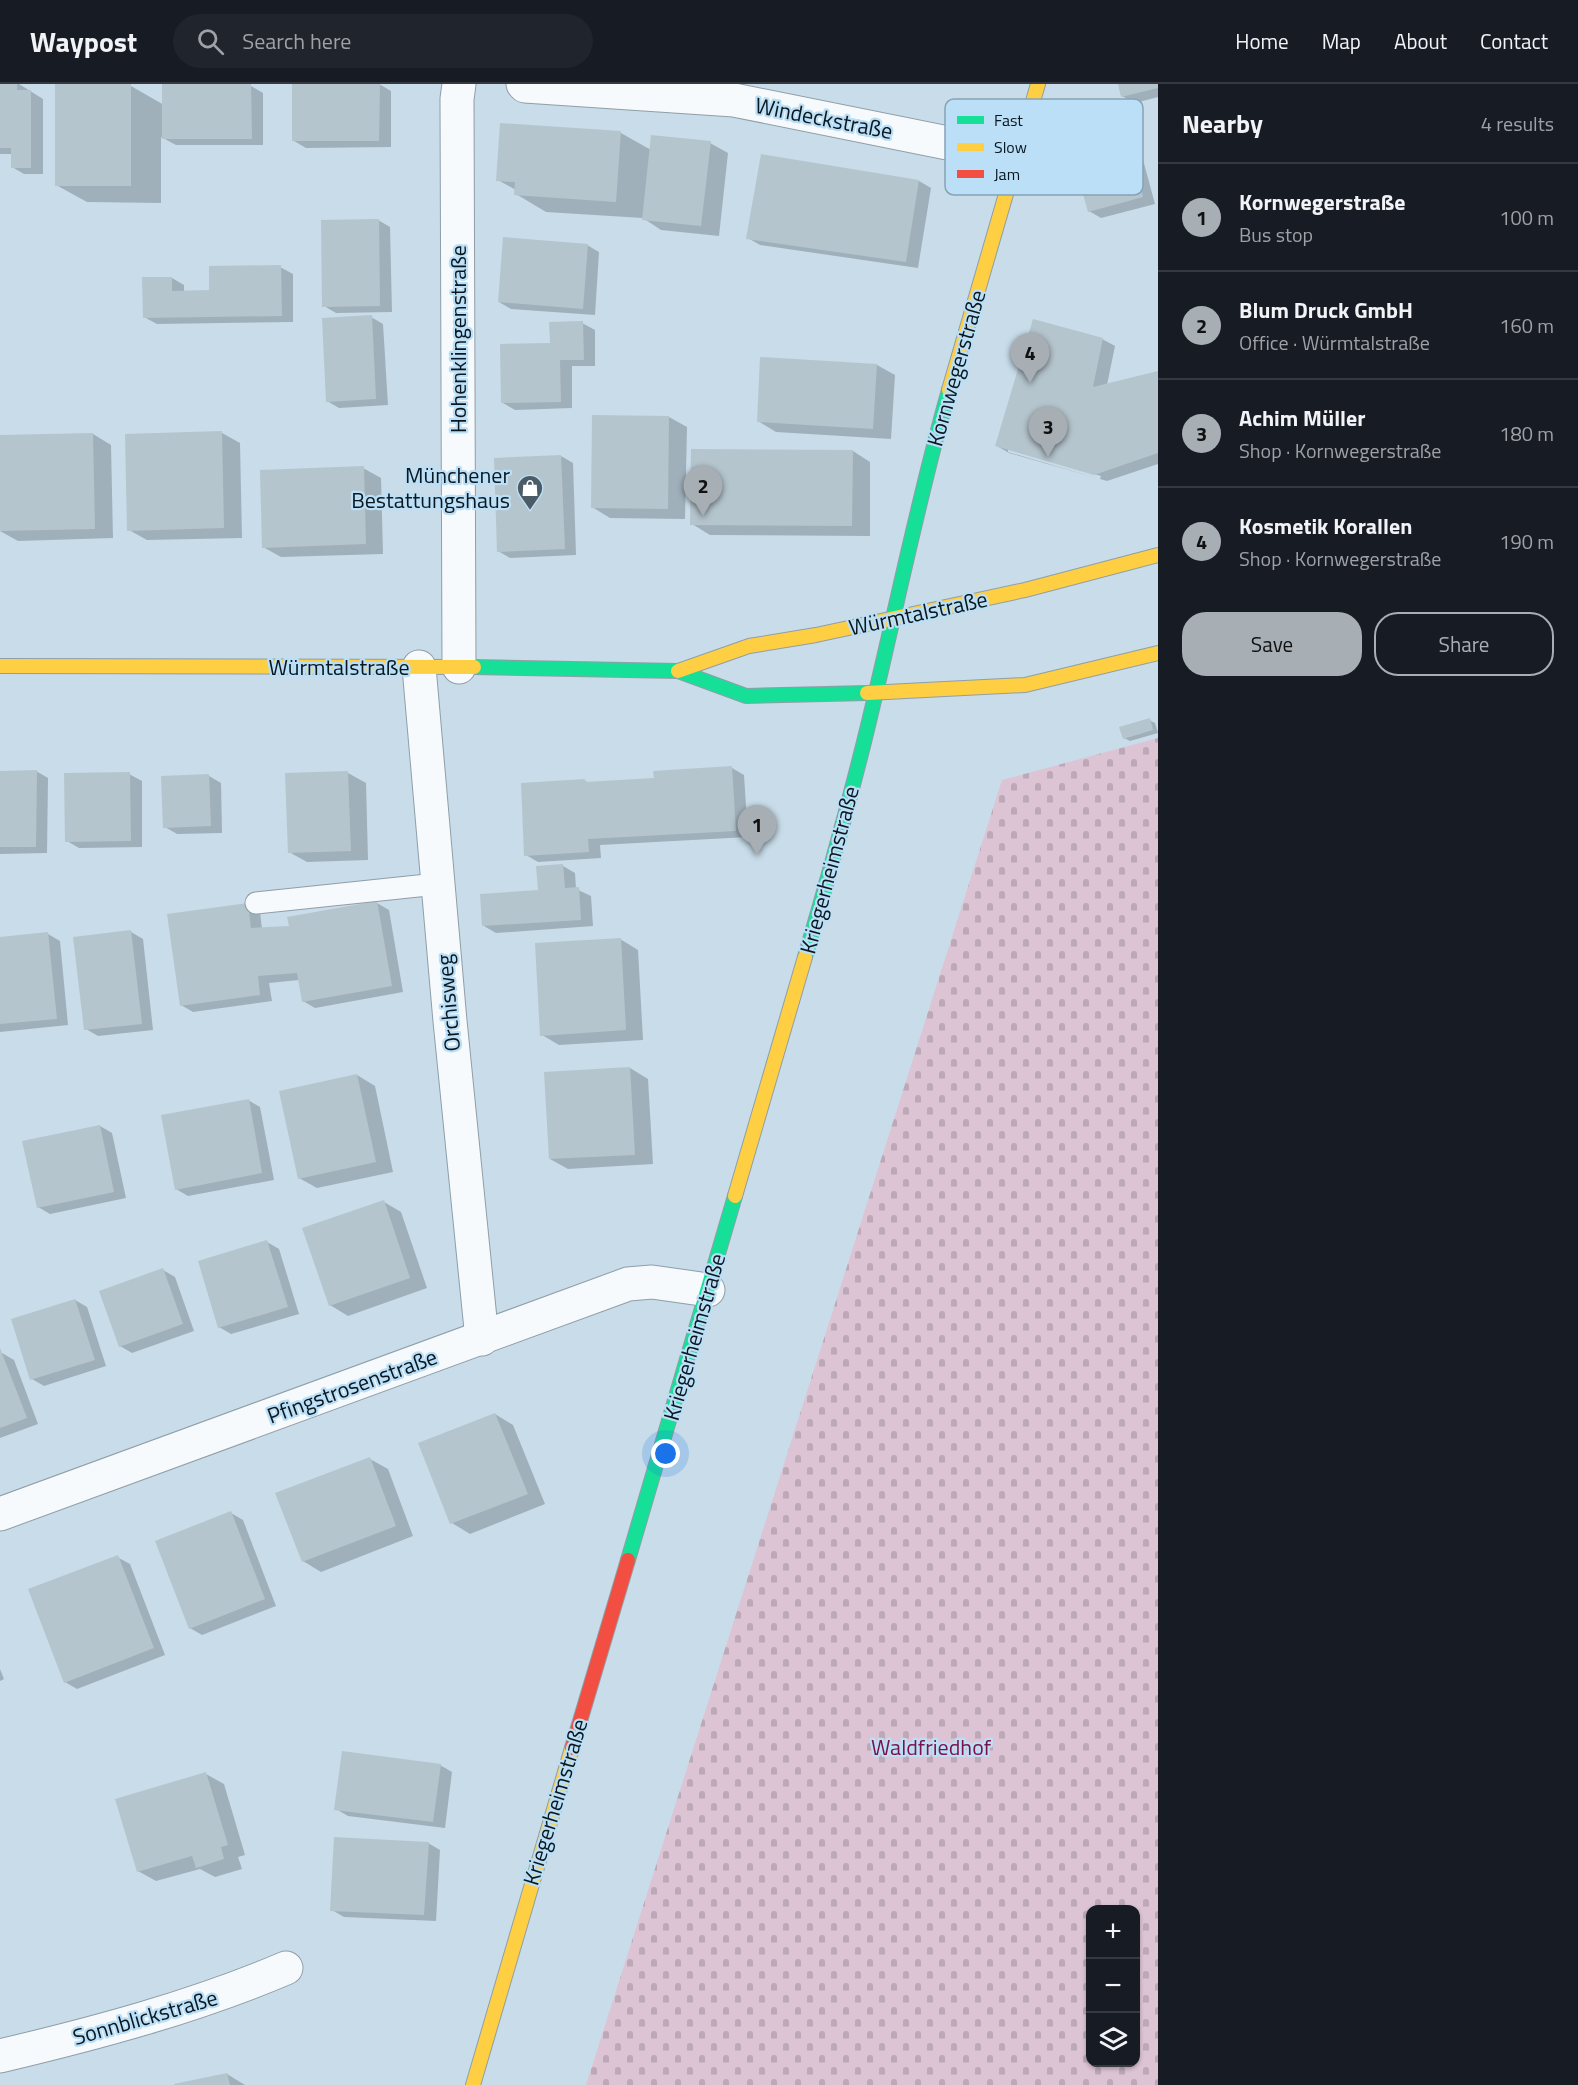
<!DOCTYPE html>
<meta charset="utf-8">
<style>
:root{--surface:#171b24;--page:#20242c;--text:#f1f3f6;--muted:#9ea1a6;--line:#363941;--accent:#a7afb5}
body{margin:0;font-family:"Titillium Web",sans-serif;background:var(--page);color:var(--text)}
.controls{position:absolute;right:18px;bottom:18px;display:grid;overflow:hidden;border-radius:12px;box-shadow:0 2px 4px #0004}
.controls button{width:54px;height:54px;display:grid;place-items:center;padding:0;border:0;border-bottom:2px solid var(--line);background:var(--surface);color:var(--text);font:30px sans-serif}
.you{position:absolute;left:666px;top:1370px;width:21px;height:21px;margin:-15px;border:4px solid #fff;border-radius:50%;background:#1a73e8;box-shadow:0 0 0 9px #1a73e833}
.badge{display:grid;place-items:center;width:39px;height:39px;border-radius:50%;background:var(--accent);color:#111;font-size:20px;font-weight:700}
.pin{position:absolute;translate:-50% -50px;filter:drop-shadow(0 2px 3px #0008)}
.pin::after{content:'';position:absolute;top:32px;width:21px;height:18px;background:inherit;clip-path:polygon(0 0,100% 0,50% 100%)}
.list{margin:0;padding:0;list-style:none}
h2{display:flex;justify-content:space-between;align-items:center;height:78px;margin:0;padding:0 24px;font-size:26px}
h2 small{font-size:20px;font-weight:400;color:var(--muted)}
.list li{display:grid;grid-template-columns:39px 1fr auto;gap:18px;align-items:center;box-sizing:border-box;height:108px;padding:0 24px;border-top:2px solid var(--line)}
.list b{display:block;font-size:22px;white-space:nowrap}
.list p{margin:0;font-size:20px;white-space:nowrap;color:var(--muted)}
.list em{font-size:20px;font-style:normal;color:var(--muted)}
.actions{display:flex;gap:12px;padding:18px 24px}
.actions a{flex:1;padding:14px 0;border:2px solid var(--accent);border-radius:24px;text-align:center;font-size:21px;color:var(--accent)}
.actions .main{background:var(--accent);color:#111}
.icon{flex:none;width:33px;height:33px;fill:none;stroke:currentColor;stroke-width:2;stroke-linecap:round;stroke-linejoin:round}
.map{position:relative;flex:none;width:1158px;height:2001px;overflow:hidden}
header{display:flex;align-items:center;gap:36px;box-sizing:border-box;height:84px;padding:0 30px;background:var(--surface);border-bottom:2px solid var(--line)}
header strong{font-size:28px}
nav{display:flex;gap:33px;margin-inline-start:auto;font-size:21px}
.search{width:420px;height:54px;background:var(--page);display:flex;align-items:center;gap:15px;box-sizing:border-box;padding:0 21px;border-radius:33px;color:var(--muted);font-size:22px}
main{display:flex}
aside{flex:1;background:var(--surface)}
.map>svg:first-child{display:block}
</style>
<header>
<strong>Waypost</strong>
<div class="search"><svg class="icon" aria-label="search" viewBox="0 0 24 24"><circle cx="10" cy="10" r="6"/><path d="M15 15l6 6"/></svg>Search here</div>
<nav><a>Home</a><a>Map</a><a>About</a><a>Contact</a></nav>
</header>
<main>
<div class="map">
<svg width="1158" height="2001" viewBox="0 0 1158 2001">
<defs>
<pattern id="cemetery-stones" width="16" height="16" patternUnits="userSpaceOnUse" patternTransform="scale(1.5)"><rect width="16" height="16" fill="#ddc4d5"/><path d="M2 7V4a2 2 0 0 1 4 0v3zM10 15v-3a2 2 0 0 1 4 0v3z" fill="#bca8b6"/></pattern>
</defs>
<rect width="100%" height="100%" fill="#c8dce9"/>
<!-- cemetery -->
<path fill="url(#cemetery-stones)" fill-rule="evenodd" d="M1158 654V2001H586L1002 696ZM1090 1826H1136V1978H1090Z"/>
<!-- shadow -->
<g fill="#0003" fill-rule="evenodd">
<polygon points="0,0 19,0 43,15 43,90 24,90 12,83 13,70 0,70"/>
<polygon points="379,0 391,7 391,63 306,64 294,57"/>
<polygon points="1119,0 1158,0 1158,13 1135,19 1122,12"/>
<polygon points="131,2 164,21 164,2 251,2 263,9 263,61 176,61 161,53 161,119 87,118 56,101"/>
<polygon points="621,49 651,66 710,59 728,69 719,152 661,146 643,134 546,128 516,110 516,106 498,96"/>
<polygon points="1130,65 1142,72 1155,120 1101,134 1089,127"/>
<polygon points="919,97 931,104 918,184 760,161 748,154"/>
<polygon points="378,136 390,143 392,228 336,229 324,222"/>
<polygon points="587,161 599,168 595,231 511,225 499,218"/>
<polygon points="280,183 293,190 293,238 157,240 144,233 172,194 184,201 184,208 210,207"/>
<polygon points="371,233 383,240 388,321 339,324 327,317"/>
<polygon points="582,239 595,246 595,282 572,282 572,324 515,326 503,319 551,260"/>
<path d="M1102 255 1115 262 1107 301 1158 289V380L1107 397 1009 369 997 362ZM1008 365 1101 392 1100 395 1008 368Z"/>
<polygon points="762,275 877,281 895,291 891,355 776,348 758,337"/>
<polygon points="669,333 687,343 685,435 610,434 592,423"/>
<polygon points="222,349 240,359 242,454 147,456 129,446"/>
<polygon points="93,350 111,361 113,454 18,457 0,447 0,353"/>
<polygon points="853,367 870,378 870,452 710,451 692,440"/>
<polygon points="561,372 573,379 576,471 510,474 498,467"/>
<polygon points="363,384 381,394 383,470 281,473 263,463"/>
<polygon points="1149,636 1155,639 1158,649 1130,657 1124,654"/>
<polygon points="732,684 744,691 748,753 600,761 601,774 538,778 526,771 585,697 589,699 655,695"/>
<polygon points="36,687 48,694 47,769 0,770 0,689"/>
<polygon points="348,689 366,699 368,776 307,778 289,768"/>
<polygon points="129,690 142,697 142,763 79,764 67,757"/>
<polygon points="209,692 221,699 222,749 177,750 165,743"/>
<polygon points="563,782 575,789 576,805 591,812 593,842 496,849 484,842 539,808"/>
<polygon points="377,819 389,826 403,908 315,924 303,917 299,896 269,899 272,917 193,928 181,921 248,821 260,828 262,845 290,843"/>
<polygon points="131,848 143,855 153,946 98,952 86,945"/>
<polygon points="48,850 60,857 68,941 0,948 0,855"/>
<polygon points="620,855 638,866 643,956 559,961 542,951"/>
<polygon points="630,984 648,995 653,1080 568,1085 550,1075"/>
<polygon points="357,991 375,1002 393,1088 317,1104 299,1094"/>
<polygon points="248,1016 260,1023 274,1096 188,1112 176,1105"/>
<polygon points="100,1042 112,1049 126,1114 50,1130 38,1123"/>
<polygon points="384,1118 401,1128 427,1204 348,1232 330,1221"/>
<polygon points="267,1158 279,1165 299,1230 231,1250 219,1243"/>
<polygon points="163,1186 175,1193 194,1247 132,1269 120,1262"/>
<polygon points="75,1216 87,1223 106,1282 44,1302 32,1295"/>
<polygon points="2,1269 14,1276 38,1340 0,1354 0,1270"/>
<polygon points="495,1330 513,1341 545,1420 470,1450 452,1439 420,1360"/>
<polygon points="370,1375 388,1385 413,1452 321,1488 303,1477"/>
<polygon points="231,1429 243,1436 276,1522 202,1551 190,1544"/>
<polygon points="117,1473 130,1480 165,1571 77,1605 65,1598"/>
<polygon points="0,1585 4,1595 0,1597"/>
<polygon points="440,1681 452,1688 445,1744 348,1732 336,1725"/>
<polygon points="206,1690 224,1700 245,1771 238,1773 242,1785 215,1793 200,1785 156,1797 138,1787"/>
<polygon points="428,1759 440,1766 436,1837 344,1833 332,1826"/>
<polygon points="227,1990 245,2001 176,2001"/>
</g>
<!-- building -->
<g fill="#b5c5cd">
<polygon points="0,0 17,0 17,6 31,6 31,84 11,84 11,64 0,64"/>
<rect x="55" y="0" width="76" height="102"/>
<polygon points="162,0 251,0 252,55 162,55"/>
<polygon points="292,0 380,0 379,57 292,57"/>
<polygon points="1118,0 1158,0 1158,4 1121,13"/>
<polygon points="500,39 621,47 616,118 514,111 515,98 496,97"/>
<polygon points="651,51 711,57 701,142 642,136"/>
<polygon points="1130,63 1143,113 1088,128 1074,78"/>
<polygon points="761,70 919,96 906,178 746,155"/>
<polygon points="379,135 380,222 322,223 321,136"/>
<polygon points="503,153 588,160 583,225 498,218"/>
<polygon points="281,181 282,232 143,234 142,193 172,193 172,207 209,206 209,182"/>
<polygon points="372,231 376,315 326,318 322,234"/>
<polygon points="1033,235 1103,254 1093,303 1158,287 1158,369 1094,391 995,362"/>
<polygon points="583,237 584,276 560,276 561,318 501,319 500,260 550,259 549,238"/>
<polygon points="760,273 877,280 873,345 757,338"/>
<polygon points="592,331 669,332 668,425 591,424"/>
<polygon points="222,347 224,444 127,447 125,350"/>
<polygon points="93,349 95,445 0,447 0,351"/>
<polygon points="691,365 853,366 852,442 690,441"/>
<polygon points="561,371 565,465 497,468 494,374"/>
<polygon points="364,382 366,460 262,464 260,386"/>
<polygon points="1150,634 1153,646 1123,655 1119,643"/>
<polygon points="732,682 736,747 588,755 589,768 524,772 521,699 585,695 585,698 654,694 653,687"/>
<polygon points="37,686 36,763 0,763 0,687"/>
<polygon points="348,687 351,767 288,769 285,689"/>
<polygon points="130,688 131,757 65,758 64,689"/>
<polygon points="209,690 211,742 163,744 161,692"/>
<polygon points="563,780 565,804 579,803 581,836 482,842 480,810 538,806 536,782"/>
<polygon points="377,817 392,902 302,918 297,889 258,892 260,911 180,922 167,830 248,819 251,844 289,842 287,833"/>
<polygon points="131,846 142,940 84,946 73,853"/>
<polygon points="48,848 57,935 0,940 0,853"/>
<polygon points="621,854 626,946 540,952 535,859"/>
<polygon points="630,983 635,1071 549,1075 544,988"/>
<polygon points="357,990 376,1078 298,1095 279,1007"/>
<polygon points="249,1015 262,1089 175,1106 161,1031"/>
<polygon points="100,1041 114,1108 37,1124 22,1057"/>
<polygon points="384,1116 410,1194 329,1222 302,1144"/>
<polygon points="267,1156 288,1223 218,1244 198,1177"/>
<polygon points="163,1184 183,1240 119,1263 99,1207"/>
<polygon points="75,1215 95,1276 30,1296 11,1235"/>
<polygon points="0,1264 27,1334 0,1344"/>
<polygon points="495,1329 528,1410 450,1440 418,1359"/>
<polygon points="370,1373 396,1442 302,1478 275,1409"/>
<polygon points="231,1427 265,1515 189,1545 155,1457"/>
<polygon points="118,1471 154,1564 64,1599 28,1505"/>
<polygon points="342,1667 441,1680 433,1738 334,1726"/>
<polygon points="206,1688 228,1761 221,1763 224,1775 196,1784 192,1772 137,1788 115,1715"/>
<polygon points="334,1753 429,1758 424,1831 330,1827"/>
<polygon points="227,1989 230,2001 174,2001 174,2000"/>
</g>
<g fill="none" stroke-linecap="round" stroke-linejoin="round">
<!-- lane casing -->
<g stroke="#8f9ea8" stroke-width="23">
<polyline id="lane" points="256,819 437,800"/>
</g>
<!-- street casing -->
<g stroke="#8f9ea8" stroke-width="35">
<g id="street">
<polyline points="459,0 457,15 459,583"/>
<polyline points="523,0 525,2 734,16 1017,73"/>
<polyline points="419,583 450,937 482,1255"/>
<polyline points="0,1430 628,1200 652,1198 708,1206"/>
<path d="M0 1972C97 1949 194 1923 286 1884"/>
</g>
</g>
<!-- fast casing -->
<g stroke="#8f9ea8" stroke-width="16">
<g id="fast">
<polyline points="474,583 678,587 746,612 867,609"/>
<path d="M805 873C826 802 846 730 864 658 893 541 916 422 949 306"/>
<polyline points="628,1476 735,1112"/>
</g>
</g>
<!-- slow casing -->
<g stroke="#8f9ea8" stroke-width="16">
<g id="slow">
<polyline points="949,306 1038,0"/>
<polyline points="0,582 474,583"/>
<polyline points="678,587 749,562 816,551 1025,506 1158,471"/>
<polyline points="867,609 1025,601 1158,569"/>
<polyline points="735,1112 805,873"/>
<polyline points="473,2001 572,1664"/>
</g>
</g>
<!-- jam casing -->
<g stroke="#8f9ea8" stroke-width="16">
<polyline id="jam" points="572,1664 628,1476"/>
</g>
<!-- lane -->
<use href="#lane" stroke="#f7fafc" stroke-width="21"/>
<!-- street -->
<use href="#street" stroke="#f7fafc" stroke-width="33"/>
<!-- fast -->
<use href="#fast" stroke="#16e098" stroke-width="14"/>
<!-- slow -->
<use href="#slow" stroke="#ffcf43" stroke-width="14"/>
<!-- jam -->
<use href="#jam" stroke="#f24e42" stroke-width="14"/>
</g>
<!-- icons -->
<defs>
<g id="shop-pin" transform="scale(1.35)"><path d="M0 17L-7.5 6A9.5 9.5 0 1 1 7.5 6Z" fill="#4c5c66" stroke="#bbdff6"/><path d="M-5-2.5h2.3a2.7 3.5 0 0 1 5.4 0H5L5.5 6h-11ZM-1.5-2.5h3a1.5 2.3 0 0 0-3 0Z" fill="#fff"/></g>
</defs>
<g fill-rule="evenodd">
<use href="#shop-pin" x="530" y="404"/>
</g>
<g text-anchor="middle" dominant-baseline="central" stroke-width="4.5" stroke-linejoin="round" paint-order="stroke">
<!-- street labels -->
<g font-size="22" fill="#0a171f" stroke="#bbdff6">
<text transform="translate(824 34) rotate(11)">Windeckstraße</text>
<text transform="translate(458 255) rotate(-90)">Hohenklingenstraße</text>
<text transform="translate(956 284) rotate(-74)">Kornwegerstraße</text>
<text transform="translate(918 529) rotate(-12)">Würmtalstraße</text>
<text x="339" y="583">Würmtalstraße</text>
<text transform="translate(829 786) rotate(-75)">Kriegerheimstraße</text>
<text transform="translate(448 919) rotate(-95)">Orchisweg</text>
<text transform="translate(694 1253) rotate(-74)">Kriegerheimstraße</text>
<text transform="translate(352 1302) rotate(-20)">Pfingstrosenstraße</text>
<text transform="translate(555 1718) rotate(-73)">Kriegerheimstraße</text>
<text transform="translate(145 1933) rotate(-16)">Sonnblickstraße</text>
</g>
<!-- poi labels -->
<g font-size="22" fill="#0a171f" stroke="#bbdff6" text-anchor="end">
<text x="510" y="391">Münchener<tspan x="510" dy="25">Bestattungshaus</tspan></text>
</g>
<!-- park labels -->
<g font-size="22" fill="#7d1147" stroke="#bbdff6">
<text x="931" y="1663">Waldfriedhof</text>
</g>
</g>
<!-- legend -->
<rect x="945" y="15" width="198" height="96" rx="9" fill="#bbdff6" stroke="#86a3b6" stroke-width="1.5"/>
<rect x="957" y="32" width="27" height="8" fill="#16e098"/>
<rect x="957" y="59" width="27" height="8" fill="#ffcf43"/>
<rect x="957" y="86" width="27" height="8" fill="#f24e42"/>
<g font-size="16" fill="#0a171f">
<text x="994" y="42">Fast</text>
<text x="994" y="69">Slow</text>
<text x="994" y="96">Jam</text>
</g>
</svg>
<div class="controls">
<button>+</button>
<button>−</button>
<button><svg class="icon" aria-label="layers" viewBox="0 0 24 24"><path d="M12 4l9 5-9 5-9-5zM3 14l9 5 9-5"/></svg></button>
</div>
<div class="you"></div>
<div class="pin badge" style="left:757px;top:771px">1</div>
<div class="pin badge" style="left:703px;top:432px">2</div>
<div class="pin badge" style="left:1048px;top:373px">3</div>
<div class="pin badge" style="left:1030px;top:299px">4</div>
</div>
<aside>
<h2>Nearby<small>4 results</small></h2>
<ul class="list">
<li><span class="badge">1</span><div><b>Kornwegerstraße</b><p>Bus stop</p></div><em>100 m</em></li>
<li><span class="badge">2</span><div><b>Blum Druck GmbH</b><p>Office · Würmtalstraße</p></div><em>160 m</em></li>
<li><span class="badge">3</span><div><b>Achim Müller</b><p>Shop · Kornwegerstraße</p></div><em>180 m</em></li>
<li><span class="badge">4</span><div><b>Kosmetik Korallen</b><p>Shop · Kornwegerstraße</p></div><em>190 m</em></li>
</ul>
<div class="actions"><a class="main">Save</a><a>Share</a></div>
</aside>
</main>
